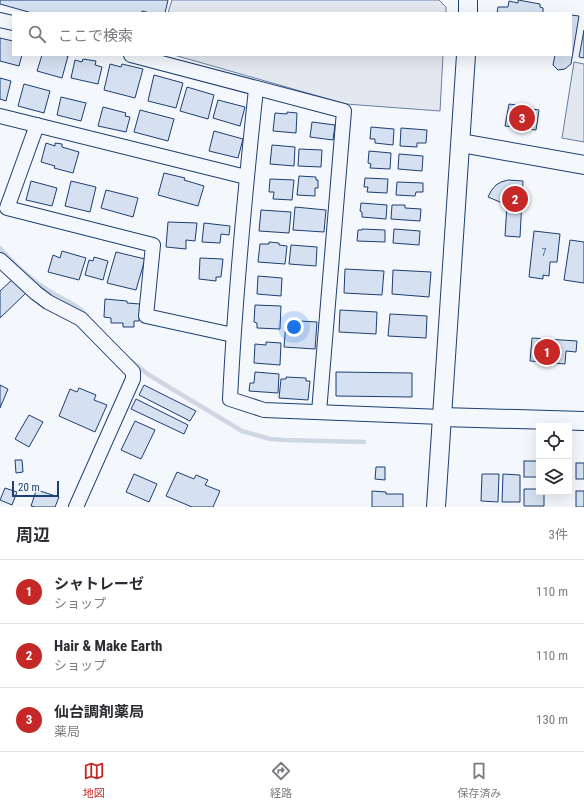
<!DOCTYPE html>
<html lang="ja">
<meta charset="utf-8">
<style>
:root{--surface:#fff;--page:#f7f7f7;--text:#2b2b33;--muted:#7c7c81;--line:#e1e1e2;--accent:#c62828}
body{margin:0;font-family:"Roboto Condensed","Noto Sans JP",sans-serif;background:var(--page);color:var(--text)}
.controls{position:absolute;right:12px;bottom:12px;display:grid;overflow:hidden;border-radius:0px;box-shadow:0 4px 16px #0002}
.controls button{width:36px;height:36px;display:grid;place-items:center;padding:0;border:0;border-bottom:1px solid var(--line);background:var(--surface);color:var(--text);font:20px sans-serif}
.scale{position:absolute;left:12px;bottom:10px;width:47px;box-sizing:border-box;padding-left:4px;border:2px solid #1d3f73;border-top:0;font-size:11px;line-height:14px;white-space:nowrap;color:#1d3f73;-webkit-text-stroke:3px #f4f7fb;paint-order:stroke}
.you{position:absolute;left:294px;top:327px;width:14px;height:14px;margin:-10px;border:3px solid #fff;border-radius:50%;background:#1a73e8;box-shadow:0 0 0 6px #1a73e833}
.badge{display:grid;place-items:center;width:26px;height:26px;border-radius:50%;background:var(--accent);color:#fff;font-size:13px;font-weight:700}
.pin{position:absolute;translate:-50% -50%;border:2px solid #fff;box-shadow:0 1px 4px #0006}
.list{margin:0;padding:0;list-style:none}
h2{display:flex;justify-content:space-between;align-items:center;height:52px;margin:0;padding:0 16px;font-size:17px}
h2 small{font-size:13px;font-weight:400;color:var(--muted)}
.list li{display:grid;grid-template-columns:26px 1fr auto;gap:12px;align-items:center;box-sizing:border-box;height:64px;padding:0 16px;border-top:1px solid var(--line)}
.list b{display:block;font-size:15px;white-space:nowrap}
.list p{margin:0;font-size:13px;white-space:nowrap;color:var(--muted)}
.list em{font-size:13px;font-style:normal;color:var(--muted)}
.icon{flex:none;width:22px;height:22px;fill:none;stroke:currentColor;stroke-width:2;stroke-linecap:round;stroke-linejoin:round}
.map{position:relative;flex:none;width:584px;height:507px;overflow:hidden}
.search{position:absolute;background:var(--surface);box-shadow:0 4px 16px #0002;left:12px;right:12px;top:12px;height:44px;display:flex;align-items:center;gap:10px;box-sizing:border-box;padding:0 14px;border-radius:0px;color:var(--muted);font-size:15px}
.sheet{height:244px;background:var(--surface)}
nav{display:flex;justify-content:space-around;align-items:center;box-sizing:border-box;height:56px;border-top:1px solid var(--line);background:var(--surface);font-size:11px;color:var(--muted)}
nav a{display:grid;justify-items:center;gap:2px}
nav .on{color:var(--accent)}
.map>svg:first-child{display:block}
</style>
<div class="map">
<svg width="584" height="507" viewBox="0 0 584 507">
<rect width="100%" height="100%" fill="#f4f7fb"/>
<!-- parking -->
<g fill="#e3e8f0" stroke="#687fa3">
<polygon points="172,0 439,0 446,7 446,13 168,13"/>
<polygon points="174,55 443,55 440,111 346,104"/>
<polygon points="574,62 584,64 584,142 562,138"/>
</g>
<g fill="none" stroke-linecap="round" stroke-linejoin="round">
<!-- stream -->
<g stroke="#cfd7e4" stroke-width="4.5">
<path d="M0 248C15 266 34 282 54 294 66 301 78 305 87 316"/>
<polyline points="131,361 149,375 242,431 270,439 284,440 364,442"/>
</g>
</g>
<!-- building -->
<g fill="#d5e0f0" stroke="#1d3f73">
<polygon points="0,0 168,0 165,13 150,13 142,11 141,13 32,13 0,4"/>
<polygon points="518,0 540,4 540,7 543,8 543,13 497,13 498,7 508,7 509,1 518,3"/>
<polygon points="571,15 579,16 571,64 565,69 558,70 553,65 555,55 571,55"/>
<polygon points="584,30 584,58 579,57"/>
<polygon points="0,38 13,41 13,55 22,55 19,66 0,61"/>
<polygon points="42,55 63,55 68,56 62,78 37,71"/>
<polygon points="83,59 96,61 95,65 102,67 98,84 71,78 75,60 82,62"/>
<polygon points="110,64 121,67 122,64 143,69 135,98 104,90"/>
<polygon points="154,75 183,83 176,108 148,101"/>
<polygon points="0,78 11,81 6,101 0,99"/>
<polygon points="24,84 50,91 44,113 18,106"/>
<polygon points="187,87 214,95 208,119 180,111"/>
<polygon points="61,97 86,103 81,121 57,115"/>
<polygon points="218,100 245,107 240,126 213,118"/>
<polygon points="509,104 532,107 532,109 539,110 536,130 528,129 527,131 514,129 514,127 505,126"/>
<polygon points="103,107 126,113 125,116 130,117 126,132 98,126"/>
<polygon points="140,110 174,119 168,141 134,132"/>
<polygon points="287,112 297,113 296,133 273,131 275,113 287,114"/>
<polygon points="312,122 335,125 333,140 310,137"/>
<polygon points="371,127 394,129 393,145 375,143 375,139 370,139"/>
<polygon points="401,128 427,130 426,143 417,143 417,147 400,146"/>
<polygon points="214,131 243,139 238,158 209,151"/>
<polygon points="46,143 55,146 55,143 62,144 62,147 79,152 73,173 54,168 55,166 41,162"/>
<polygon points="272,145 295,147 294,166 270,164"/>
<polygon points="299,149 322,150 321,167 298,166"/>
<polygon points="369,151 391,153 390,169 370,168 371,164 368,163"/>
<polygon points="399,154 423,156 422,171 398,169"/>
<polygon points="164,173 185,178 184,180 204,186 198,206 158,195"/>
<polygon points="299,176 316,177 316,180 318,180 318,188 315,188 315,196 297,195"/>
<polygon points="365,178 388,179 387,193 367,192 368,187 364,187"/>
<polygon points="270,179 294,180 292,200 273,199 274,192 269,192"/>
<polygon points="508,180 523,181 520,237 505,236 507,205 488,197 491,191 496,185 501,182"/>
<polygon points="31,181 57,188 52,206 26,200"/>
<polygon points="71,181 96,187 90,212 65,206"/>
<polygon points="397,182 423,183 423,192 416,192 415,196 396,195"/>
<polygon points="106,190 138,198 133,217 101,208"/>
<polygon points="361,203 387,205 386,219 362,217 362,212 360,211"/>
<polygon points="392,205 405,205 405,208 421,209 420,221 391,219"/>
<polygon points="295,207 326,210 324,232 293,230"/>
<polygon points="261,210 291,212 289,233 259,231"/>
<polygon points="168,222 197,223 195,241 186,240 186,249 166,247"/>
<polygon points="204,223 230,226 229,235 221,234 220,243 202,242"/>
<polygon points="362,229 385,230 385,242 357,241 358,230 362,230"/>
<polygon points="394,229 420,231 419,245 393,243"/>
<polygon points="534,231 560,234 557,262 550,262 549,276 543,275 543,279 529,277"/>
<polygon points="570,240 584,242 584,283 564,280"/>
<polygon points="269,242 279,243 279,245 287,246 285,264 258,262 260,244 269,244"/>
<polygon points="291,245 317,247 316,266 289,264"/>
<polygon points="62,251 86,258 79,280 48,272 53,255 60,258"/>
<polygon points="116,252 145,259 136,290 107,283"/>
<polygon points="94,257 108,261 103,280 85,275 89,260 93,261"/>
<polygon points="200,258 223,259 221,277 216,277 216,281 199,279"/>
<polygon points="345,269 384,271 382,295 344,293"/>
<polygon points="393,270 431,272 429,297 392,294"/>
<polygon points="258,276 282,278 281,296 257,294"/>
<polygon points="13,279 26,293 0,318 0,291"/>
<polygon points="105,299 127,301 127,303 140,304 139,321 134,321 134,327 123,327 123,323 111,323 111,318 104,317"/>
<polygon points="255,305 281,306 280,329 257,328 257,323 254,322"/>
<polygon points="340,310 377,312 376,334 339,332"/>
<polygon points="390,314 427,316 426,338 388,336"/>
<polygon points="300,321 317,322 315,349 284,347 286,323 300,324"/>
<polygon points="532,338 577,341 576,352 566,351 565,364 530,361"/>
<polygon points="266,342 281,343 280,365 254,363 255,344 266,345"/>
<polygon points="255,372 279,374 278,393 249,391 250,383 254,383"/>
<polygon points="336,372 412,373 412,397 336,396"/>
<polygon points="286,377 306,378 306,381 310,381 308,400 279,398 281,379 286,379"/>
<polygon points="0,385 8,389 0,408"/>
<polygon points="144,385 196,411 190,421 139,395"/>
<polygon points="79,388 96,395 94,400 107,405 95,432 59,416 70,389 77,392"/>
<polygon points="136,399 188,425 184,434 131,409"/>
<polygon points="29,415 43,422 29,447 15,439"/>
<polygon points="135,421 155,430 141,459 121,450"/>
<polygon points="15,460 22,460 23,472 16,473"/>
<rect x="524" y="461" width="15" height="16"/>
<rect x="576" y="463" width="8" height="16"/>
<polygon points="376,467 385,467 385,480 375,479"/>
<polygon points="177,472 194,479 196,475 208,480 205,485 220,491 213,507 192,507 166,496"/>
<polygon points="134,474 157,484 149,502 126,492"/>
<polygon points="482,474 499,474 498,502 481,501"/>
<polygon points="503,474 520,475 520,502 502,502"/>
<polygon points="5,488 17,492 12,505 0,500"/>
<polygon points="524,489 539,489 539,492 544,492 544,506 524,506"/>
<polygon points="36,491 39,492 40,491 59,497 55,507 35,507 31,506"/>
<polygon points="372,491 386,492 386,494 403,494 403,507 372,507"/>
<rect x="576" y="491" width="8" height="16"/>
</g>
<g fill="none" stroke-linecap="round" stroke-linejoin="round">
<!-- minor casing -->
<g stroke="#1d3f73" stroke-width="16">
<g id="minor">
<polyline points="0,20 13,23"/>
<polyline points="131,55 344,111 319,412"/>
<path d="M256 89C245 192 235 295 230 399L264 410 442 417"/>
<polyline points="0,116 246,177"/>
<polyline points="37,125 7,208 153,245 146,316 233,335"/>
<polyline points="0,260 36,293 48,302 81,319 133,372 133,379 76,507"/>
</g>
</g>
<!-- tertiary casing -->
<g stroke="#1d3f73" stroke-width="20">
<g id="tertiary">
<polyline points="468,13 468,0"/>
<polyline points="461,143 584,165"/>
<polyline points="442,417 584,421"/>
<polyline points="436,507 466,55"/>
</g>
</g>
<!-- minor -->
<use href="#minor" stroke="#f4f7fb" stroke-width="14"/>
<!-- tertiary -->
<use href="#tertiary" stroke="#f4f7fb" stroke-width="18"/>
</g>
<g text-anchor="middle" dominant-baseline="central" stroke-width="3" stroke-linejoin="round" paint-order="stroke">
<!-- number labels -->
<g font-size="10" fill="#4b6792">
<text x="544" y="252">7</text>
</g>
</g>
</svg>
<div class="controls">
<button><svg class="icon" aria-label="locate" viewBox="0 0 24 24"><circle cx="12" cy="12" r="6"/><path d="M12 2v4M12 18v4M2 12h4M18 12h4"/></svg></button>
<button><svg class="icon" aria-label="layers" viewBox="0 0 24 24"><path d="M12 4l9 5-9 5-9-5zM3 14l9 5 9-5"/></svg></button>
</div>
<div class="scale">20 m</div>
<div class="you"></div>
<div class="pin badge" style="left:547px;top:352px">1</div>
<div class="pin badge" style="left:515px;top:199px">2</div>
<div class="pin badge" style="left:522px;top:118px">3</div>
<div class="search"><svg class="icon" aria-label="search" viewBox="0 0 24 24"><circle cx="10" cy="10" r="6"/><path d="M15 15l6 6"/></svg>ここで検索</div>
</div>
<section class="sheet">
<h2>周辺<small>3件</small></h2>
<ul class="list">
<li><span class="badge">1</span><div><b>シャトレーゼ</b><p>ショップ</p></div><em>110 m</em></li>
<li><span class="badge">2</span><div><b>Hair &amp; Make Earth</b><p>ショップ</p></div><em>110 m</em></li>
<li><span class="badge">3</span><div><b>仙台調剤薬局</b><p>薬局</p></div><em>130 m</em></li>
</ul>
</section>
<nav>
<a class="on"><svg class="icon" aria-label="map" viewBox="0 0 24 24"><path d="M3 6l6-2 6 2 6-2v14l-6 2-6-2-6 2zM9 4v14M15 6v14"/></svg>地図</a>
<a><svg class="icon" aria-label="directions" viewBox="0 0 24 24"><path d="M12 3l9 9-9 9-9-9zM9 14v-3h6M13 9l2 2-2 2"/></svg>経路</a>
<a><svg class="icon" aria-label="saved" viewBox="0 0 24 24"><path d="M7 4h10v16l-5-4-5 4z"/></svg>保存済み</a>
</nav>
